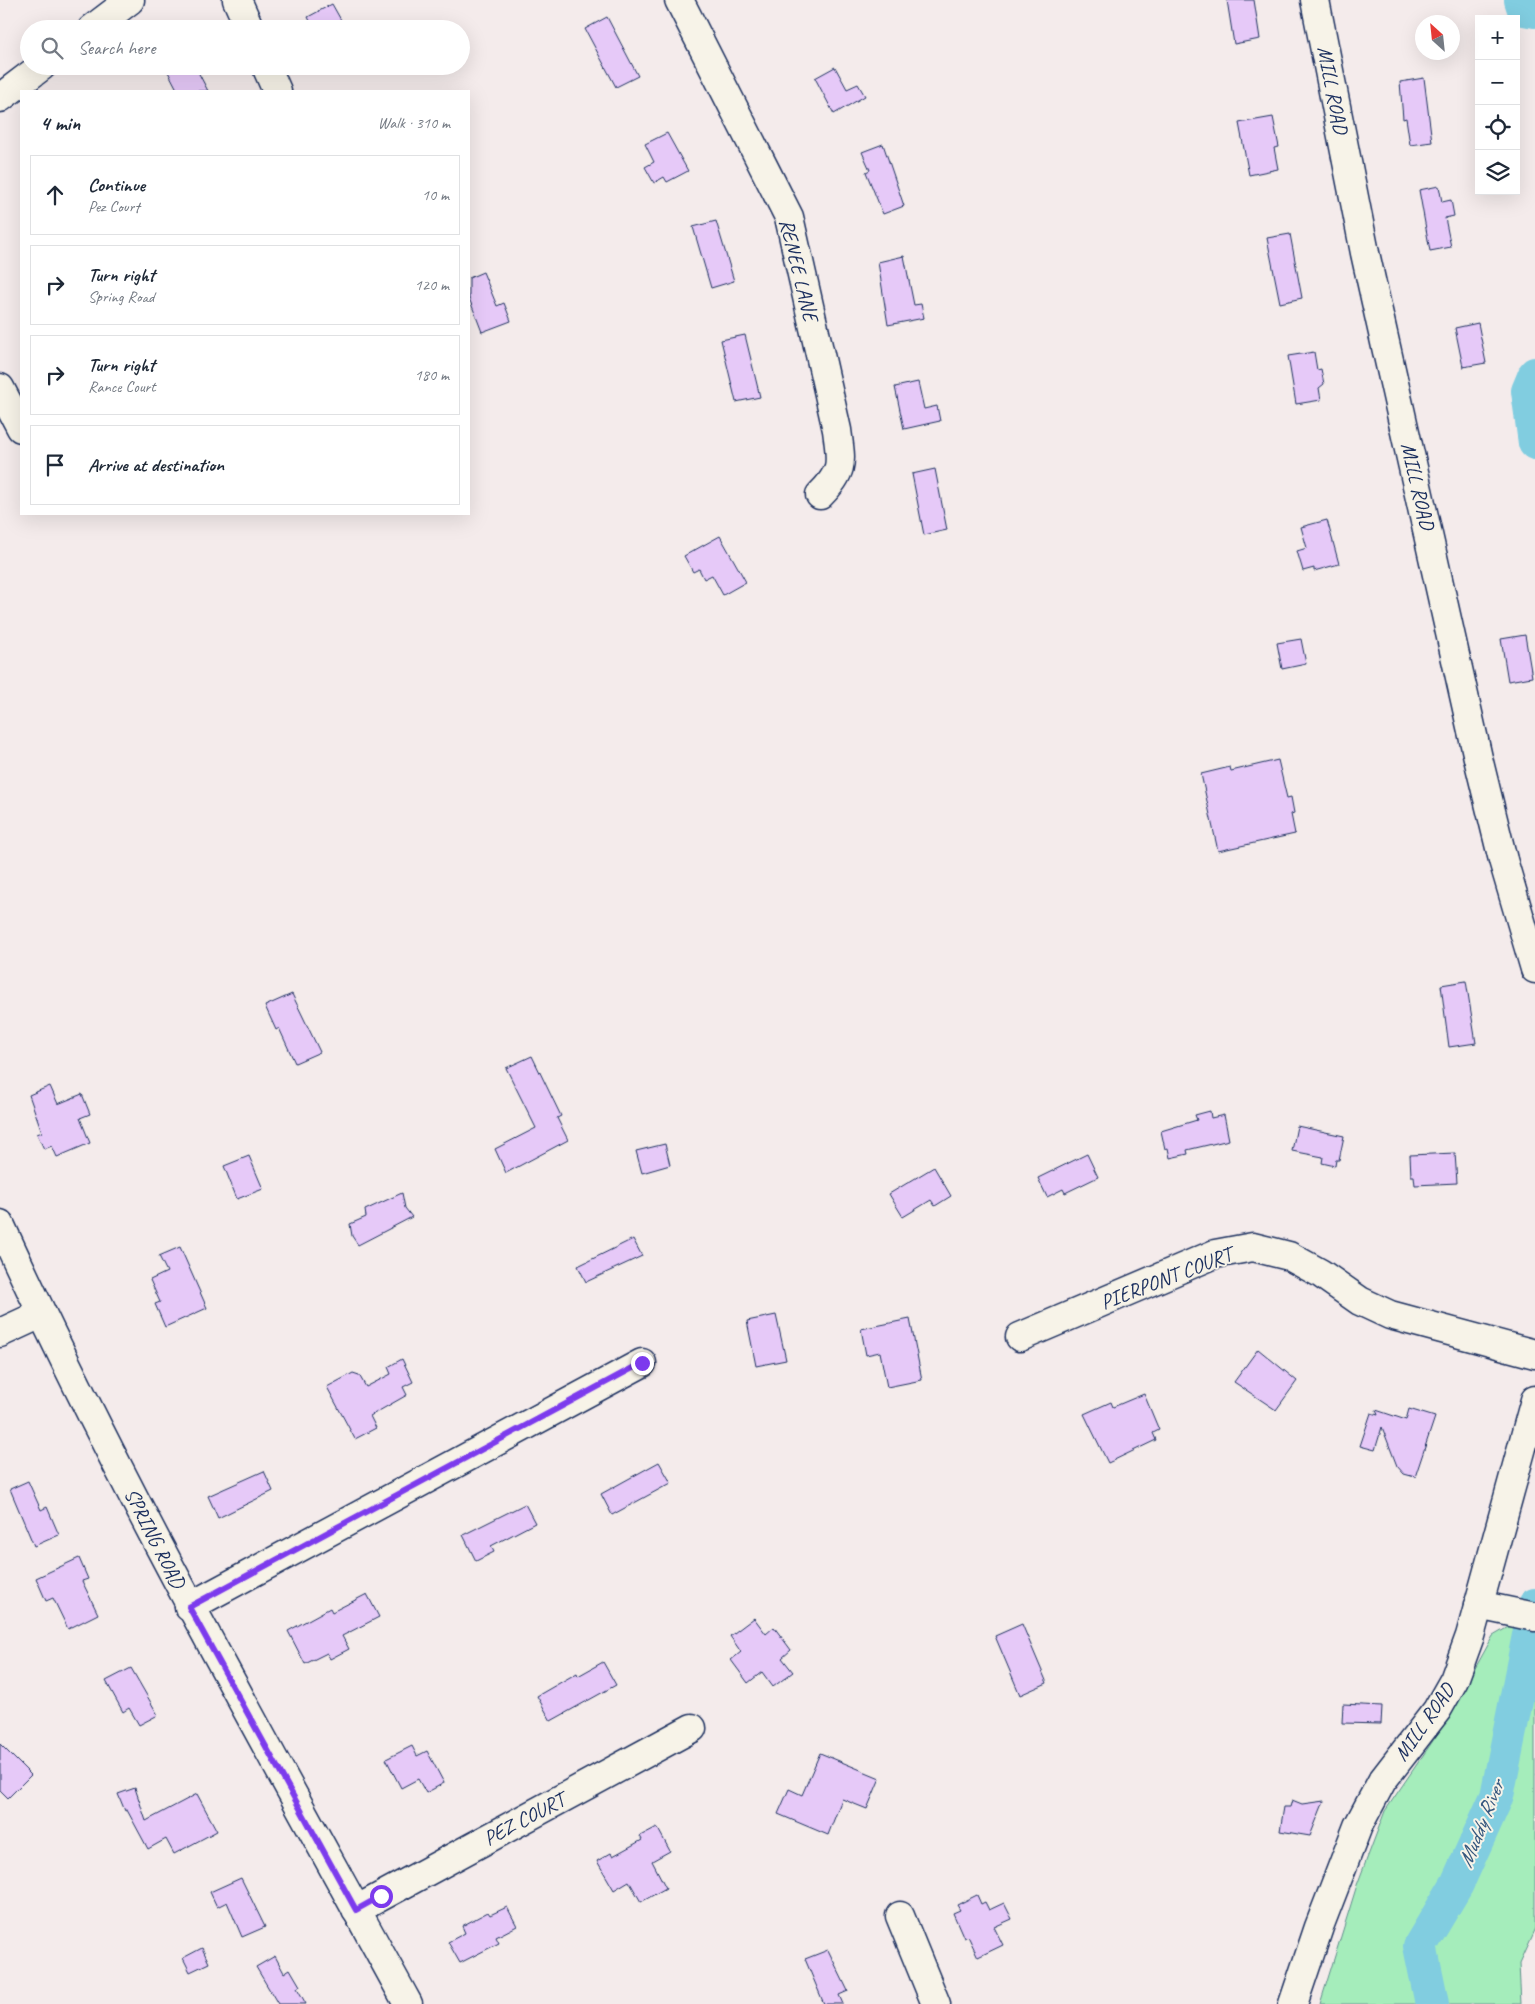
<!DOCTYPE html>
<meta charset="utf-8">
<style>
:root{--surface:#fff;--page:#f6f6f7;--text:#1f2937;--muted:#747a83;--line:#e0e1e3}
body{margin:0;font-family:Caveat,sans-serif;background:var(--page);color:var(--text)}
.controls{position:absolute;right:15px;top:15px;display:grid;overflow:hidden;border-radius:0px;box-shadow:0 5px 20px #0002}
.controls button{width:45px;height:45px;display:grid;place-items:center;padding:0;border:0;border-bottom:1px solid var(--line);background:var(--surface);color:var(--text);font:25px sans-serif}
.compass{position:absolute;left:1415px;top:15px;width:45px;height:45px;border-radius:50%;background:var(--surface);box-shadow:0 5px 20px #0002;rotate:333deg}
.stop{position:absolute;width:15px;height:15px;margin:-11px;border:4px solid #7c3aed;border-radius:50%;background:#fff}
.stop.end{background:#7c3aed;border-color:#fff;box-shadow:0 1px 5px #0008}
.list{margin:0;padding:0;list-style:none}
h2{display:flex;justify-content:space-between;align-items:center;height:65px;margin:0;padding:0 20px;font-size:21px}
h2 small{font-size:16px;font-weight:400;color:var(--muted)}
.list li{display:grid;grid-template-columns:32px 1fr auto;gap:15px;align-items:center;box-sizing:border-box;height:80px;margin:0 10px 10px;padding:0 10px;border:1px solid var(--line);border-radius:0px}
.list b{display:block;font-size:19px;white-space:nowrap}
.list p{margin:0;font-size:16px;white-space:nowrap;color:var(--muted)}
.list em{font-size:16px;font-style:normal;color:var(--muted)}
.icon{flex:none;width:28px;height:28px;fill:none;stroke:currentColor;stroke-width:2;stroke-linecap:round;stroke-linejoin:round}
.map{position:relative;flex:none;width:1535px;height:2004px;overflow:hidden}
.search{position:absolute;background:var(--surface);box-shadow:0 5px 20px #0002;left:20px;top:20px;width:450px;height:55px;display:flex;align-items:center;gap:12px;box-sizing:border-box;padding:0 18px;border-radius:28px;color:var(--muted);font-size:19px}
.panel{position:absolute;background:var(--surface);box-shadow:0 5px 20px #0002;left:20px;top:90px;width:450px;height:425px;border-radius:0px}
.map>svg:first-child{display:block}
</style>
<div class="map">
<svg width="1535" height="2004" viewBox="0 0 1535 2004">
<rect width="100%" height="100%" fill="#f4ebeb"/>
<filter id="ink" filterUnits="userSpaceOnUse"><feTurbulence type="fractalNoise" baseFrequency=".02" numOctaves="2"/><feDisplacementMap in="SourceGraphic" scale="10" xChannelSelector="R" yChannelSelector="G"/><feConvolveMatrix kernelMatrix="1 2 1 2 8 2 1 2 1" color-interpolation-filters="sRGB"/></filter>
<g filter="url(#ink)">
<!-- green -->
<polygon fill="#a5edbb" stroke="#608e8c" points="1510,1626 1535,1631 1535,1929 1519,1964 1521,2004 1320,2004 1357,1885 1385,1811 1443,1726 1493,1636"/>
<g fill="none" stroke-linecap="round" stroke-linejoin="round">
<!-- river -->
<g stroke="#81cde0" stroke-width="34">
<polyline points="1521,0 1524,9 1535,11"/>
<polyline points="1535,374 1528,391 1535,443"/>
<polyline points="1432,2004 1420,1946 1457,1884 1497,1796 1535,1605"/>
</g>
</g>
<!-- building -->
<g fill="#e6c9f8" stroke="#1b2f5e">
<polygon points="1227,0 1254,0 1260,39 1234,44"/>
<polygon points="332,4 346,29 314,29 308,17"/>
<polygon points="607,17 638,76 616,87 585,29"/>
<polygon points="165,66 195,66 208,91 178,91"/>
<polygon points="835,67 847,89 858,84 865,96 834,114 815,78"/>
<polygon points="1424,78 1432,142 1410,145 1406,118 1403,119 1400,82"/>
<polygon points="1273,117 1279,147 1274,148 1278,169 1249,175 1239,123"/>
<polygon points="667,133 688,171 667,182 664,177 654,183 645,167 654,162 645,144"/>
<polygon points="883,144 904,206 883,214 866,172 870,170 862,152"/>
<polygon points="1439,186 1442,202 1451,200 1454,216 1445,218 1451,247 1430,251 1419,190"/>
<polygon points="716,221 734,281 711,288 693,227"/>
<polygon points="1290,234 1302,298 1280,303 1267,238"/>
<polygon points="904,256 914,305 921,304 924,318 888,325 878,262"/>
<polygon points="483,272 497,306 504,303 511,321 482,332 469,298 469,278"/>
<polygon points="1478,323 1486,363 1463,367 1455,328"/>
<polygon points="745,335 760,397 736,402 721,340"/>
<polygon points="1314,352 1317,370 1321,369 1324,384 1319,388 1321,400 1296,404 1288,356"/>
<polygon points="918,382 924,409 937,406 940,421 904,429 895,387"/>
<polygon points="935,469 947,530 924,535 912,474"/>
<polygon points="1327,520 1339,564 1314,571 1314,568 1303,571 1297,551 1307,548 1301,527"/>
<polygon points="720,536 746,582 723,595 712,575 704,579 699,569 693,572 684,556"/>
<polygon points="1525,635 1532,677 1508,681 1501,639"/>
<polygon points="1301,639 1306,664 1282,669 1277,643"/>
<polygon points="1278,760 1287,798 1291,797 1294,813 1291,814 1295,834 1218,851 1201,774 1230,767 1231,771"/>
<polygon points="1466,981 1476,1043 1449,1047 1441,985"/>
<polygon points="292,994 320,1052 295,1063 279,1028 276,1030 265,1006"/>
<polygon points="532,1056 561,1116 557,1118 568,1140 506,1173 495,1149 536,1128 506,1068"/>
<polygon points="50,1086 58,1104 82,1094 90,1114 80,1118 90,1143 57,1157 52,1146 44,1149 37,1134 42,1132 29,1095"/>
<polygon points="1210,1111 1211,1118 1224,1115 1229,1140 1187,1150 1188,1154 1170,1158 1168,1148 1165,1149 1161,1131 1197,1120 1195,1115"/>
<polygon points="1297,1126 1344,1136 1339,1160 1336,1160 1335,1166 1322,1163 1323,1157 1292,1151"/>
<polygon points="665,1144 670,1165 642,1173 636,1151"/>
<polygon points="1455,1153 1457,1183 1415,1185 1414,1176 1411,1176 1410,1155"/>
<polygon points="1087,1154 1098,1177 1065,1193 1063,1189 1047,1197 1038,1178"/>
<polygon points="249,1156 263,1189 237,1199 224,1166"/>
<polygon points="934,1167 951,1196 935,1206 931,1200 903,1217 889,1194"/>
<polygon points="402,1193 405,1208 412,1217 358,1245 352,1236 350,1224 366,1217 365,1210"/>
<polygon points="633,1239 642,1256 586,1282 578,1266"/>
<polygon points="180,1247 207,1308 165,1327 155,1304 160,1302 150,1280 167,1272 159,1256"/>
<polygon points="776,1315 786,1360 756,1366 747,1321"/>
<polygon points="910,1319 922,1380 887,1387 880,1352 866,1355 861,1329"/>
<polygon points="1258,1349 1297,1381 1276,1410 1234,1382"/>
<polygon points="402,1359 413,1382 403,1387 407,1395 370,1416 376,1428 355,1439 327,1387 353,1373 359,1375 366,1387 391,1374 388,1367"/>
<polygon points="1144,1394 1159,1430 1153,1433 1156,1440 1108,1463 1084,1414 1111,1402 1113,1407"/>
<polygon points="1409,1409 1435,1417 1415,1477 1404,1474 1397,1466 1382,1427 1375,1450 1360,1446 1371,1413 1378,1415 1376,1410 1406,1420"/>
<polygon points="659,1462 671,1483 612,1515 601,1494"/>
<polygon points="264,1471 273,1491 218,1518 208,1496"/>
<polygon points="28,1481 41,1510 47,1507 59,1535 34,1546 10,1489"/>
<polygon points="525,1504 535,1523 491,1546 494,1552 476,1561 463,1535"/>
<polygon points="79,1558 88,1579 82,1581 98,1614 68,1629 53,1598 46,1601 36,1578"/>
<polygon points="367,1594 379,1617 342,1636 349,1649 330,1659 327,1653 305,1664 288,1631 330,1608 332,1612"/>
<polygon points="754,1618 766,1634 774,1627 791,1650 782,1658 793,1672 773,1687 762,1672 748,1683 731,1660 741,1652 730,1636"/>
<polygon points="1022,1624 1047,1683 1020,1695 995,1636"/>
<polygon points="603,1662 616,1685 551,1721 537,1696 577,1673 578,1676"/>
<polygon points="131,1668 158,1715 139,1725 129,1708 123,1712 106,1681"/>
<polygon points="1343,1704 1382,1706 1381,1724 1342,1723"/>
<polygon points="0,1744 31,1775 8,1798 0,1790"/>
<polygon points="412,1746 417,1756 427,1751 444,1783 426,1793 418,1779 401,1788 386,1759"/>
<polygon points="820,1753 880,1778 867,1809 842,1799 828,1835 778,1814 789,1789 802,1795"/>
<polygon points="135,1788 146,1821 197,1794 217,1831 174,1854 166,1839 148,1849 127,1810 125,1811 118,1794"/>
<polygon points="1292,1800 1302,1804 1324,1801 1310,1836 1280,1831 1284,1807 1290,1807"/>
<polygon points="657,1827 670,1851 652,1861 666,1888 641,1902 629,1881 614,1890 597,1861 611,1853 613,1856 642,1840 640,1836"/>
<polygon points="241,1878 265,1927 242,1937 227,1902 217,1907 210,1892"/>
<polygon points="977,1895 981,1904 985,1902 989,1910 1004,1903 1012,1919 994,1927 1003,1945 978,1957 968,1936 964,1938 953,1913 960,1910 957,1905"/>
<polygon points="507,1907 517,1926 496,1937 499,1943 460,1963 448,1942 465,1933 462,1926 488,1912 490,1915"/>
<polygon points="202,1948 209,1963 190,1972 183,1958"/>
<polygon points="828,1950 848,1991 839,1995 843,2004 824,2004 805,1959"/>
<polygon points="275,1956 284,1973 290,1969 300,1986 297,1988 306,2004 278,2004 256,1967"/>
</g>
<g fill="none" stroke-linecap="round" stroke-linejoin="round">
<!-- minor casing -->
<g stroke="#1b2f5e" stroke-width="31">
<g id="minor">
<polyline points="237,0 250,29"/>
<path d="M679 0 789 217 837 430C841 462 845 470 820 495"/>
<polyline points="1315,0 1365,253 1478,758 1503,860 1535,969"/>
<polyline points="92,29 130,0"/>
<polyline points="266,66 277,91"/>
<polyline points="0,98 42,66"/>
<polyline points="0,388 21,428"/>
<path d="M0 1224C122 1491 267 1746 408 2004"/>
<polyline points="0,1333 41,1314"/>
<polyline points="1020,1337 1215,1254 1253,1247 1289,1256 1320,1273 1360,1301 1390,1315 1535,1354"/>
<polyline points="1478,1605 1535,1617"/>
<polyline points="189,1607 642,1363"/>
<polyline points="356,1910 692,1728"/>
<polyline points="900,1916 936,2004"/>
<polyline points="1293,2004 1319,1927 1358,1826 1382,1781 1437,1710 1454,1680 1470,1636 1535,1400"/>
</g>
</g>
<!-- minor -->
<use href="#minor" stroke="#f7f3e8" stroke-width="28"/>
</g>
</g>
<g fill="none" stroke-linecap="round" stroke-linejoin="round" filter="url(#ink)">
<!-- route -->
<polyline stroke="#7c3aed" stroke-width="6" points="381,1896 356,1910 189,1607 642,1363"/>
</g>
<g text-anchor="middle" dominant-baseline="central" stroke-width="4" stroke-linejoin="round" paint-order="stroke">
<!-- street labels -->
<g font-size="21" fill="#1b2f5e" stroke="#f7f3e8">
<text transform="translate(1333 90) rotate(79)">MILL ROAD</text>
<text transform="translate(799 270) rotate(76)">RENEE LANE</text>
<text transform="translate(1418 486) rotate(77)">MILL ROAD</text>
<text transform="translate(1166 1278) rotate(-21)">PIERPONT COURT</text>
<text transform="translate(155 1538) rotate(63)">SPRING ROAD</text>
<text transform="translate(1424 1722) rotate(-55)">MILL ROAD</text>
<text transform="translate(524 1819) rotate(-28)">PEZ COURT</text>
</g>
<!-- water labels -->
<g font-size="22" font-style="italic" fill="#34567e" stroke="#f7f3e8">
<text transform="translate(1481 1824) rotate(-68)">Muddy River</text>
</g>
</g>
</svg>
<div class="controls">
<button>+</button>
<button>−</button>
<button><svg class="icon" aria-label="locate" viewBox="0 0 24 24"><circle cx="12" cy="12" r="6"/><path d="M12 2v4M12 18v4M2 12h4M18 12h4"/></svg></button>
<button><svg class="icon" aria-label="layers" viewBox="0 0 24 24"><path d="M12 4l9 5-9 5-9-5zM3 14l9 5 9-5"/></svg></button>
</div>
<svg class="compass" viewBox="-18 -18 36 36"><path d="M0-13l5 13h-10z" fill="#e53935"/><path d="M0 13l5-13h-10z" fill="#747a83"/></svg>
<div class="stop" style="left:381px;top:1896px"></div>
<div class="stop end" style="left:642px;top:1363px"></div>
<div class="search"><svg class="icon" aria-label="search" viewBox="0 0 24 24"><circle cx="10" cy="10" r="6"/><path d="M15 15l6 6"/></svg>Search here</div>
<section class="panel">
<h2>4 min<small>Walk · 310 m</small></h2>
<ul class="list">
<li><svg class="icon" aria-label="ahead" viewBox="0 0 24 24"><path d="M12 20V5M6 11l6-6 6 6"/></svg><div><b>Continue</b><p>Pez Court</p></div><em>10 m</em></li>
<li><svg class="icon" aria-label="right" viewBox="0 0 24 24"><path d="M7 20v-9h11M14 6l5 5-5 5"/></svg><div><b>Turn right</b><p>Spring Road</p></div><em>120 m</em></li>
<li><svg class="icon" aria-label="right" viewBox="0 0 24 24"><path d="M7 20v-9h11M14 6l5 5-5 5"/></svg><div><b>Turn right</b><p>Rance Court</p></div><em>180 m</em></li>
<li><svg class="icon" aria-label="arrive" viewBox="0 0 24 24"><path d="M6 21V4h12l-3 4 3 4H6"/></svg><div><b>Arrive at destination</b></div></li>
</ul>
</section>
</div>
